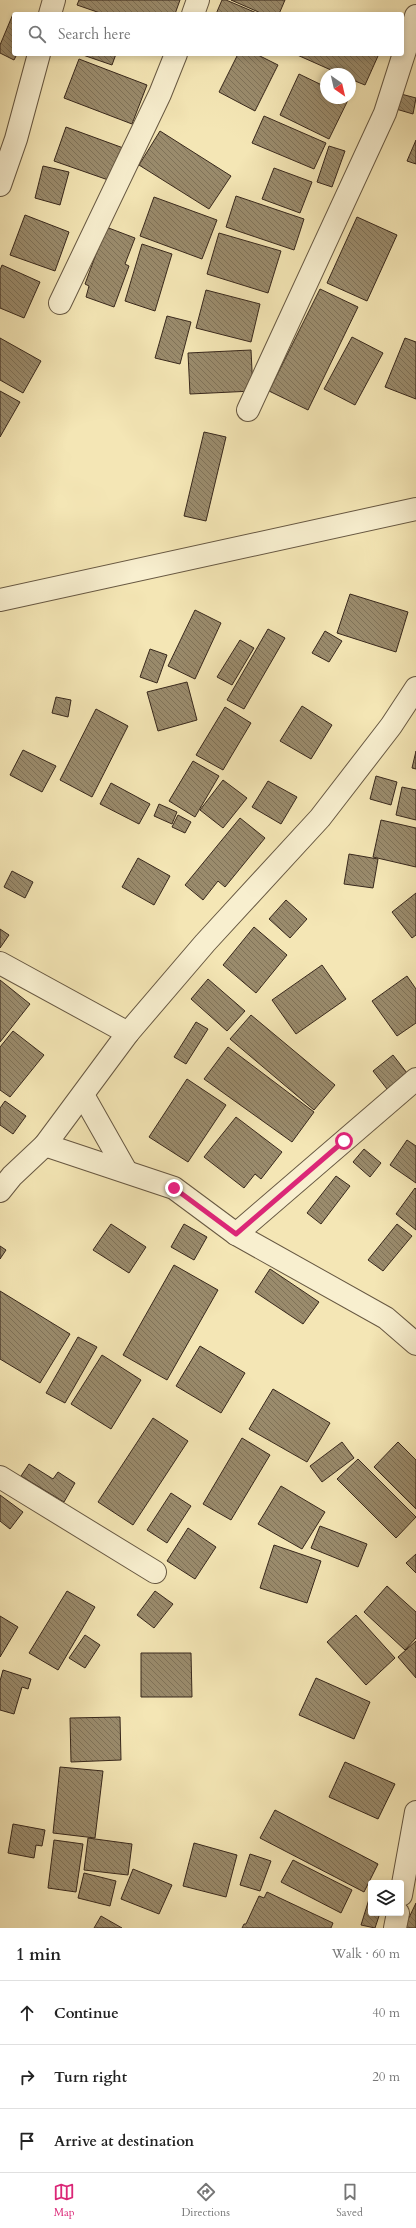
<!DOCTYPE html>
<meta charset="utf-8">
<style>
:root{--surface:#fff;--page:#f2f2f2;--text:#222;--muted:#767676;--line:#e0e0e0;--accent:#db2777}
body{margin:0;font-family:Cardo,serif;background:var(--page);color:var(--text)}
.controls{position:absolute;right:12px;bottom:12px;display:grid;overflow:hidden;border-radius:4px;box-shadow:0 2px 6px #0003}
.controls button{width:36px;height:36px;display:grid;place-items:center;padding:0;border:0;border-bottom:1px solid var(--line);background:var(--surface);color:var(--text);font:20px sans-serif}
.compass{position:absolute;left:320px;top:68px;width:36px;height:36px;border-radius:50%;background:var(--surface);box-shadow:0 2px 6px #0003;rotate:146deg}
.stop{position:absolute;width:12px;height:12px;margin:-9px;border:3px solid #db2777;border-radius:50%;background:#fff}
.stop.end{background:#db2777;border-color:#fff;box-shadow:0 1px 4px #0008}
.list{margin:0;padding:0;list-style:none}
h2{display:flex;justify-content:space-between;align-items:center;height:52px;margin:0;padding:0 16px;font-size:17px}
h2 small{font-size:13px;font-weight:400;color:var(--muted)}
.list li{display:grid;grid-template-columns:26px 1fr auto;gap:12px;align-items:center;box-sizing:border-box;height:64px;padding:0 16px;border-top:1px solid var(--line)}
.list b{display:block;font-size:15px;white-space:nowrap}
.list em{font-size:13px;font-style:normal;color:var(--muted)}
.icon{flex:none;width:22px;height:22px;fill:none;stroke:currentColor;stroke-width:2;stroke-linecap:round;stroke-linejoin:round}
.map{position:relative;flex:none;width:416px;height:1928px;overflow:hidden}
.search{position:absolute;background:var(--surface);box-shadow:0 2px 6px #0003;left:12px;right:12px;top:12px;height:44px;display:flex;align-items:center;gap:10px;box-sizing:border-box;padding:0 14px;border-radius:4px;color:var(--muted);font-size:15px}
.sheet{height:244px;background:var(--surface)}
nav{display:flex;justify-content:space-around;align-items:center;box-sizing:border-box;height:56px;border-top:1px solid var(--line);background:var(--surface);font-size:11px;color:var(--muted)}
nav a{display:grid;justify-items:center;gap:2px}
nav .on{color:var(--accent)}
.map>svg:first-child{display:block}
</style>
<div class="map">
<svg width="416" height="1928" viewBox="0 0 416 1928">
<defs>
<pattern id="building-back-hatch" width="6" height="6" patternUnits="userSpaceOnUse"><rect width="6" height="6" fill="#9a8b6c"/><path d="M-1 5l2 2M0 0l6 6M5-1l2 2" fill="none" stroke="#7f7258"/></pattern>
</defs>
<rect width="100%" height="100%" fill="#f4e6b5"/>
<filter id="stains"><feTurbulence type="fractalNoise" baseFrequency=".005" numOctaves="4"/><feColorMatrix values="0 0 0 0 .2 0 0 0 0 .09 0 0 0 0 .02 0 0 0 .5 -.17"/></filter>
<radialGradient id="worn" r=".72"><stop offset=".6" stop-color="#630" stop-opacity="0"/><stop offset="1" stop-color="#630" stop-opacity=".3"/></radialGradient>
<!-- building -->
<g fill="url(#building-back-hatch)" stroke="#38281c">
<polygon points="79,0 180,0 175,14 103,14 77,5"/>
<polygon points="222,0 226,0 259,14 216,14"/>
<polygon points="231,0 285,0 279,14 263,14"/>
<polygon points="13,14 14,54 17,54 14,60 0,53 0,45"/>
<polygon points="80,54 116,54 112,65"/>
<polygon points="238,54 256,54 278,65 255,111 219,92"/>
<polygon points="295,54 374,54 378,56 365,85 350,79 350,74 340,74"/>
<polygon points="79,59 147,85 132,124 64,98"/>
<polygon points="299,74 326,87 326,98 349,98 329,139 280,115"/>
<polygon points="401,94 416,98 413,114 396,109"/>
<polygon points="264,116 326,143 314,169 252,143"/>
<polygon points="66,127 126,149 114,182 54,161"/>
<polygon points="160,131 231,176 209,209 139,165"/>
<polygon points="416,140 416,164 407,161"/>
<polygon points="329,146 345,151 332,187 317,182"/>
<polygon points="43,166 69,172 60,205 35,198"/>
<polygon points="274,168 312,182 300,213 262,199"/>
<polygon points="236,196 304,219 294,250 226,227"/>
<polygon points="154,197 217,220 202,259 140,236"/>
<polygon points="25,215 69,232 55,271 10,255"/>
<polygon points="357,217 397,235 367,301 327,283"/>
<polygon points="106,227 135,238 125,264 129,266 114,307 86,297 89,286 85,284"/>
<polygon points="219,233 281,251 268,293 207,274"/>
<polygon points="142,244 172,254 155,311 125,301"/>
<polygon points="2,265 40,282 24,318 0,308 0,270"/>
<polygon points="320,289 358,307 308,410 269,391"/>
<polygon points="206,290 260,304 251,342 196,328"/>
<polygon points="167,316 191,322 180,364 155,358"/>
<polygon points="352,337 383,353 355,405 324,389"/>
<polygon points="0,338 41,361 23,393 0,380"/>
<polygon points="405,338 416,342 416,399 385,387"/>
<polygon points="251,350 253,391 190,394 188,353"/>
<polygon points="0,391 20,402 0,437"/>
<polygon points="204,432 226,437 206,521 184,516"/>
<polygon points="350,594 408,612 396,652 337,633"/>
<polygon points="195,610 221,623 195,679 168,666"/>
<polygon points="268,629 285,638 244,709 227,700"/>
<polygon points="325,631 342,641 329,662 312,653"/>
<polygon points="240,640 254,648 232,685 217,677"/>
<polygon points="150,649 167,655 157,683 140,677"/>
<polygon points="187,682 197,720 158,731 147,692"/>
<polygon points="56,697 71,700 68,717 52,713"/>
<polygon points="302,706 332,725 311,759 280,741"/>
<polygon points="225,707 251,723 223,770 196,755"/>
<polygon points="96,709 128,726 92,797 60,780"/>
<polygon points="23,750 56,766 42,792 10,775"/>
<polygon points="416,751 416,769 412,768"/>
<polygon points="193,761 219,776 195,817 169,801"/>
<polygon points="376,776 397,782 391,805 370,799"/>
<polygon points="223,780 247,798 223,828 200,810"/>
<polygon points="268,781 297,797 281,824 252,807"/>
<polygon points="111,783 150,804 139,824 100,804"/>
<polygon points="402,787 416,790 416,820 396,815"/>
<polygon points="159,804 177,812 172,824 154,816"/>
<polygon points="178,815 191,822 185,833 172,827"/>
<polygon points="240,818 265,838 225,887 218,881 203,900 185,885"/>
<polygon points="381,820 416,828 416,867 373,857"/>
<polygon points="349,854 378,859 373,888 344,884"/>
<polygon points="138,858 170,876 154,905 122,887"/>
<polygon points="12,871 33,882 25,898 4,887"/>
<polygon points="416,893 416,935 412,938 392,912"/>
<polygon points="286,900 307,919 290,938 269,919"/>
<polygon points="254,927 287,955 256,993 223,965"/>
<polygon points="0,929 9,935 0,948"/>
<polygon points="322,965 346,999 296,1034 272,1000"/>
<polygon points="407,976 416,989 416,1023 397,1036 372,1001"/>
<polygon points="208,979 245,1011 227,1031 191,999"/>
<polygon points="0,980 30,1004 0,1042"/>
<polygon points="251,1015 335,1085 314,1110 230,1039"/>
<polygon points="196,1022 208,1029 186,1064 174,1057"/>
<polygon points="13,1031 44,1055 10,1097 0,1090 0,1047"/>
<polygon points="228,1047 314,1112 292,1142 204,1079"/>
<polygon points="393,1055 407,1073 387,1089 373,1071"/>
<polygon points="187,1079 226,1105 188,1162 149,1137"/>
<polygon points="5,1101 26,1116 13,1134 0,1125 0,1108"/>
<polygon points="236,1117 282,1152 261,1179 255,1174 244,1188 204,1157"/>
<polygon points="407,1140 416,1146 416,1183 390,1165"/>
<polygon points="364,1149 381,1163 370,1177 353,1162"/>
<polygon points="336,1176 350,1186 321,1224 307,1213"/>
<polygon points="415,1188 416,1189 416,1230 396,1214"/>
<polygon points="111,1224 146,1247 129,1273 93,1250"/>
<polygon points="184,1224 207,1237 194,1260 171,1247"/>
<polygon points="397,1224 412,1236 383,1271 368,1260"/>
<polygon points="0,1246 6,1250 0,1259"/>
<polygon points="174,1265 218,1290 167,1380 123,1355"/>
<polygon points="270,1269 319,1302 303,1324 255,1292"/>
<polygon points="0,1291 70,1334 40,1383 0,1359"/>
<polygon points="78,1337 97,1347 65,1403 46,1393"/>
<polygon points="200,1346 245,1373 221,1413 176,1386"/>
<polygon points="102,1355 141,1380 111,1429 71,1404"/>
<polygon points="273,1389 330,1423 307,1462 249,1429"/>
<polygon points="153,1418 188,1441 133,1525 98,1502"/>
<polygon points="242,1438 270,1455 231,1520 203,1504"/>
<polygon points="342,1442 354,1458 322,1482 310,1466"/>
<polygon points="398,1442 416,1460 416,1509 374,1467"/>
<polygon points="358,1459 416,1517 396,1538 337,1479"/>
<polygon points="29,1464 53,1479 58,1472 75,1483 64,1502 21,1476"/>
<polygon points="281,1486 325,1512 302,1549 258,1524"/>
<polygon points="171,1493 191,1506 167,1543 147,1530"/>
<polygon points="0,1495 23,1512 10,1529 0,1521"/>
<polygon points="320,1526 367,1544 358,1567 311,1548"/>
<polygon points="188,1528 216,1547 195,1579 167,1561"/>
<polygon points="274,1545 321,1561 307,1603 260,1588"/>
<polygon points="416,1554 416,1573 406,1563"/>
<polygon points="387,1586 416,1612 416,1638 405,1650 364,1612"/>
<polygon points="67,1591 95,1607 58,1670 29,1653"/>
<polygon points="155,1591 173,1604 154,1628 137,1615"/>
<polygon points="356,1615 395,1658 366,1685 327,1642"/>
<polygon points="0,1616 18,1627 0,1657"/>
<polygon points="85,1635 100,1645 85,1668 69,1658"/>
<polygon points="416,1641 416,1678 398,1657"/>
<polygon points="141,1653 191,1653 192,1697 141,1697"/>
<polygon points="3,1670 31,1679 28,1689 22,1687 14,1714 0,1710 0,1681"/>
<polygon points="316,1678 370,1702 354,1739 299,1715"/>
<polygon points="120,1717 121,1760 71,1762 70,1718"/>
<polygon points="345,1762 395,1784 378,1819 329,1797"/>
<polygon points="60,1767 103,1771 95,1838 53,1833"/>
<polygon points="275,1810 378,1864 364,1892 260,1838"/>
<polygon points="13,1824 45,1830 42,1846 36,1845 34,1858 8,1853"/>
<polygon points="88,1838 132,1844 128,1875 84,1870"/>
<polygon points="54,1840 83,1844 76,1892 48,1888"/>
<polygon points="194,1843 237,1855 226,1897 183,1886"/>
<polygon points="250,1854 271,1861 260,1891 240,1885"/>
<polygon points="293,1860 352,1890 341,1913 281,1882"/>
<polygon points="133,1869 172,1885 159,1914 121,1899"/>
<polygon points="84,1873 116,1881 110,1906 78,1898"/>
<polygon points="267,1892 333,1923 331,1928 242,1928 244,1924 246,1924 259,1896 264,1898"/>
<polygon points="370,1896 371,1913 380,1913 375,1928 361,1925"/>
<polygon points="416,1903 416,1928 404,1928"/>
<polygon points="101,1916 122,1928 94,1928"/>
</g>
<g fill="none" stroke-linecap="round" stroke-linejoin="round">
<!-- minor casing -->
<g stroke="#675842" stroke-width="24">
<g id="minor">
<polyline points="50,14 54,0"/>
<polyline points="193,14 198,0"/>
<polyline points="0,185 16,139 39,54"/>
<polyline points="60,303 160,94 176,54"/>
<polyline points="248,410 385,113 416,16"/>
<polyline points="0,600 416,509"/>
<polyline points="0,963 128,1033"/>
<polyline points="83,1095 126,1171"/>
<polyline points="45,1145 174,1188 236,1234 386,1318 416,1344"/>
<polyline points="0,1191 12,1176 45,1145 128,1033 205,943 320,818 391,726 416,688"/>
<polyline points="236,1234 416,1079"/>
<polyline points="0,1477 155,1572"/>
<polyline points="401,1895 416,1812"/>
<polyline points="395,1928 398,1913"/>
</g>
</g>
<!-- minor -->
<use href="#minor" stroke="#f8efcf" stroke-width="22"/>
</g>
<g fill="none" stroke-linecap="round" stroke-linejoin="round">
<!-- route -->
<polyline stroke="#db2777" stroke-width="5" points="174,1188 236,1234 344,1141"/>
</g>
<rect width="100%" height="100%" filter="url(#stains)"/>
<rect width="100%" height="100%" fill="url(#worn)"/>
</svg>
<div class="controls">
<button><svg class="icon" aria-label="layers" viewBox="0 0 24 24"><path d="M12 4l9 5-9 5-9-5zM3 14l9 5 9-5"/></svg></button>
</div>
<svg class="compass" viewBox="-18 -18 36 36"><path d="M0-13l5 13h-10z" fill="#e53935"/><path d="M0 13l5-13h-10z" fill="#767676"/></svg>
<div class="stop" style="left:344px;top:1141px"></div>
<div class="stop end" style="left:174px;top:1188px"></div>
<div class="search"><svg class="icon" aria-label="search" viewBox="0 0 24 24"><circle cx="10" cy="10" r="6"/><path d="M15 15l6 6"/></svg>Search here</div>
</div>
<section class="sheet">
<h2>1 min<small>Walk · 60 m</small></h2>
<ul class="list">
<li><svg class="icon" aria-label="ahead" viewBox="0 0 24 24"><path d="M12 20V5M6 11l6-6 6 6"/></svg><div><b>Continue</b></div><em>40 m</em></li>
<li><svg class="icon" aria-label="right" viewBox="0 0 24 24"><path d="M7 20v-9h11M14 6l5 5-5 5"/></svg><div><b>Turn right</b></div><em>20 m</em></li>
<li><svg class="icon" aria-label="arrive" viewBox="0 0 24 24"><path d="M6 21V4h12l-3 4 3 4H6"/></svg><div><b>Arrive at destination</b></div></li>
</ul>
</section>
<nav>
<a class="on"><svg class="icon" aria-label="map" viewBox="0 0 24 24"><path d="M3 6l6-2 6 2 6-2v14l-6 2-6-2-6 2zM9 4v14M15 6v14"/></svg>Map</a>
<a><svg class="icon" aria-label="directions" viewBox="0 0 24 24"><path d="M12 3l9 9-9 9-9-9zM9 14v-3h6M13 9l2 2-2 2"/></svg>Directions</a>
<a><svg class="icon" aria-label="saved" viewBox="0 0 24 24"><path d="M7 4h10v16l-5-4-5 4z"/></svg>Saved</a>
</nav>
